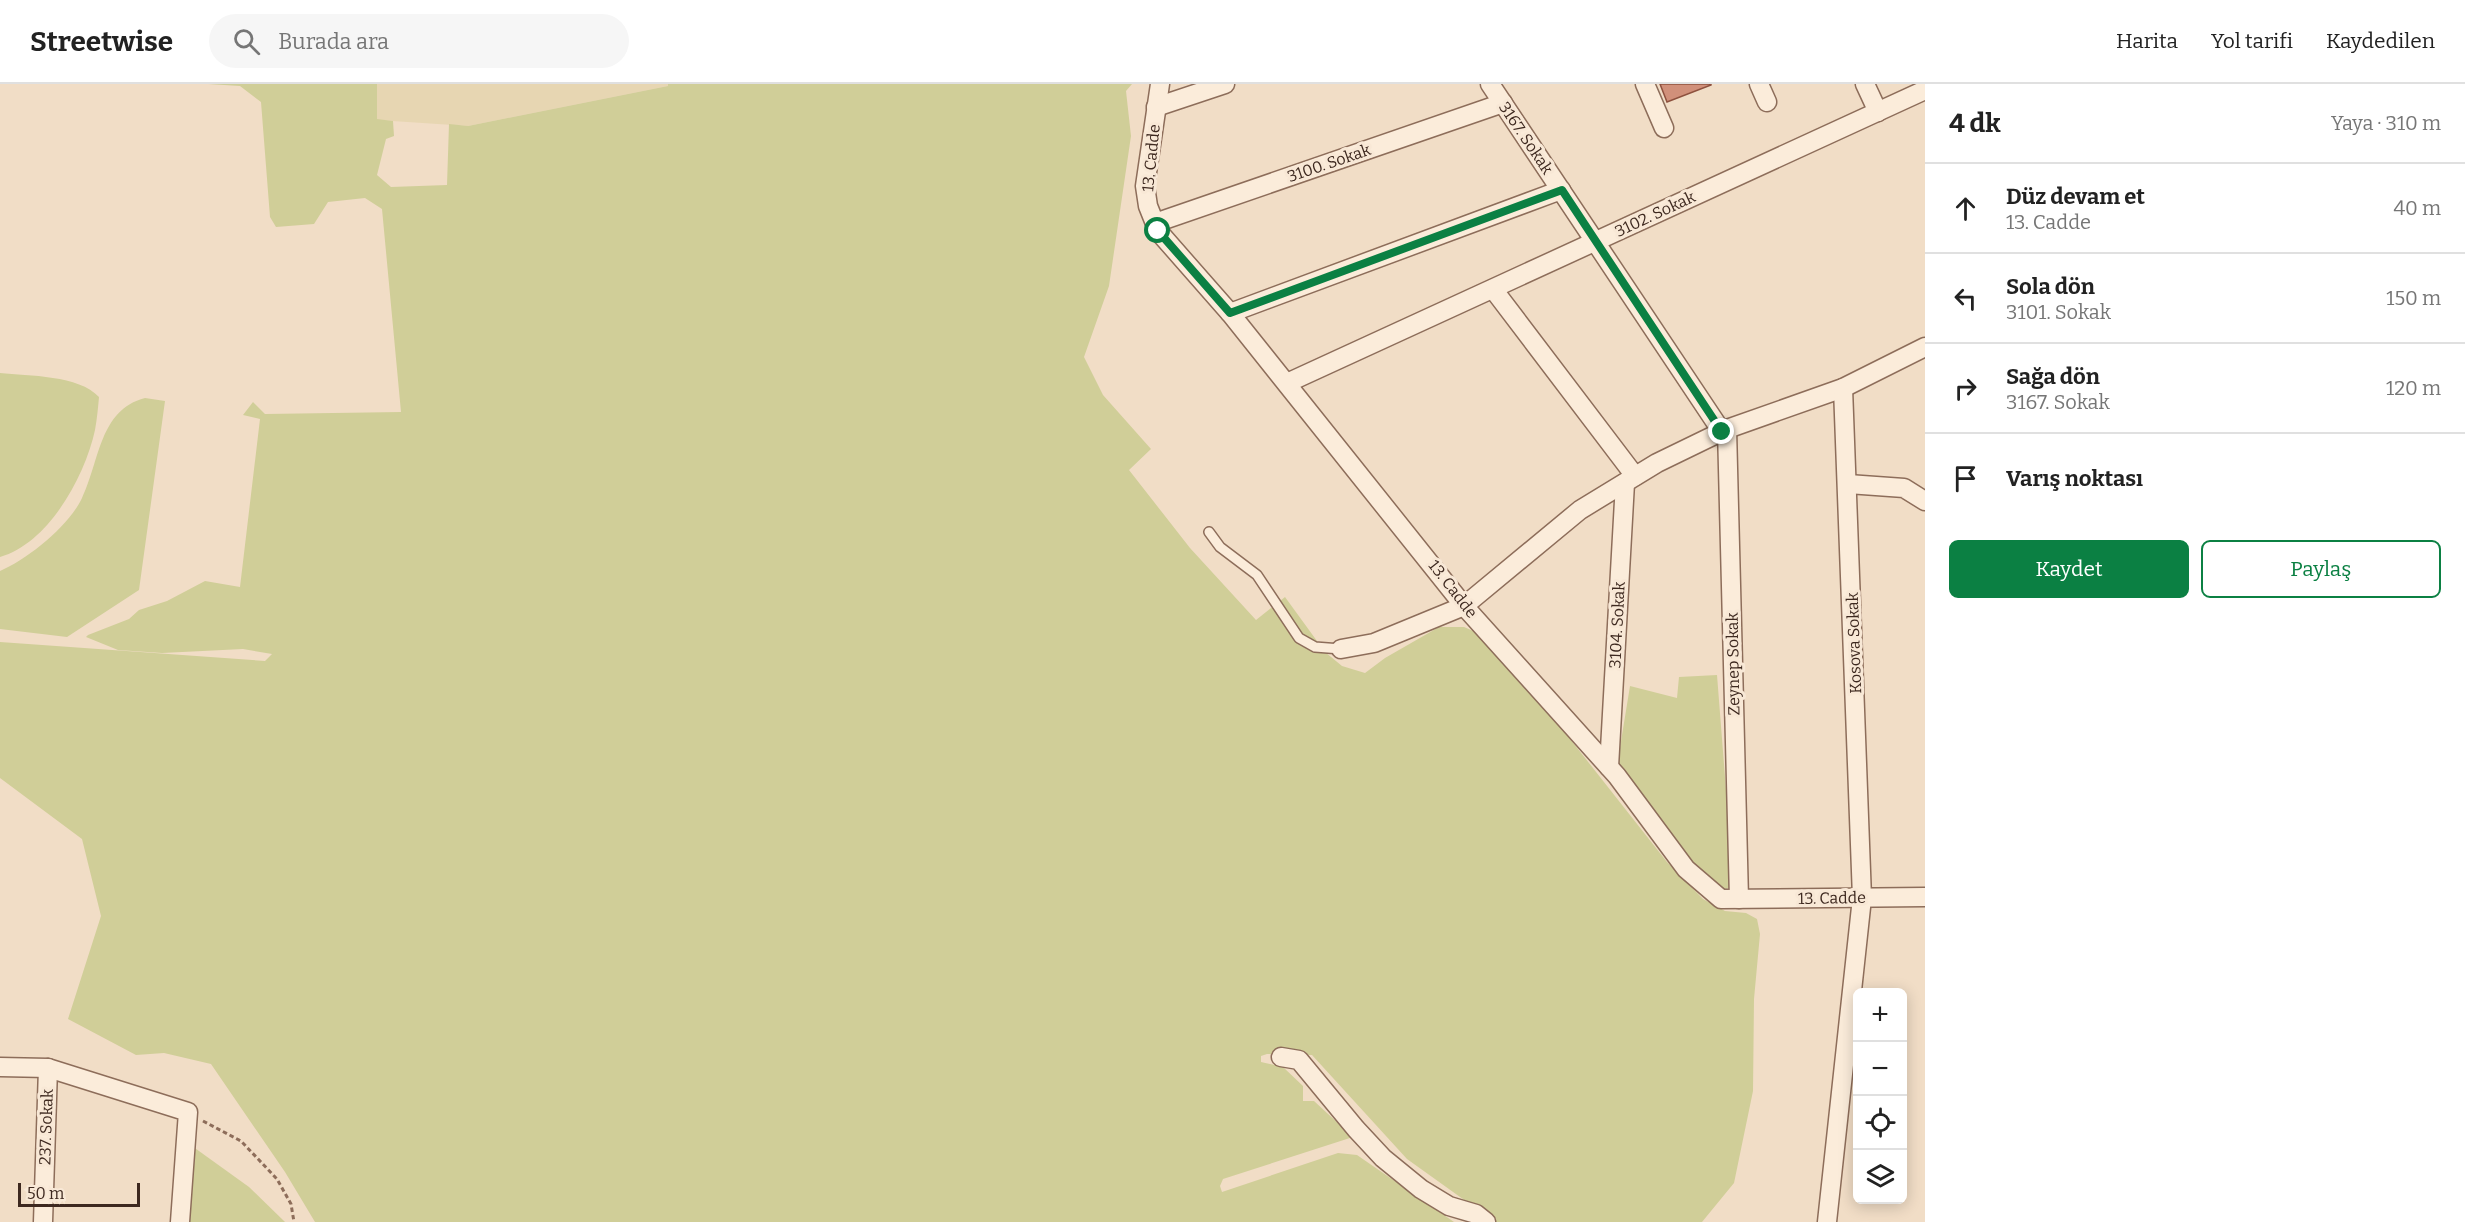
<!DOCTYPE html>
<html lang="tr">
<meta charset="utf-8">
<style>
:root{--surface:#fff;--page:#f6f6f6;--text:#222;--muted:#767676;--line:#e0e0e0;--accent:#0b8043}
body{margin:0;font-family:Bitter,serif;background:var(--page);color:var(--text)}
.controls{position:absolute;right:18px;bottom:18px;display:grid;overflow:hidden;border-radius:9px;box-shadow:0 3px 15px #0003}
.controls button{width:54px;height:54px;display:grid;place-items:center;padding:0;border:0;border-bottom:2px solid var(--line);background:var(--surface);color:var(--text);font:30px sans-serif}
.scale{position:absolute;left:18px;bottom:15px;width:122px;box-sizing:border-box;padding-left:6px;border:3px solid #3d281f;border-top:0;font-size:16px;line-height:21px;white-space:nowrap;color:#3d281f;-webkit-text-stroke:4px #f8e8d6;paint-order:stroke}
.stop{position:absolute;width:18px;height:18px;margin:-14px;border:4px solid #0b8043;border-radius:50%;background:#fff}
.stop.end{background:#0b8043;border-color:#fff;box-shadow:0 2px 6px #0008}
.list{margin:0;padding:0;list-style:none}
h2{display:flex;justify-content:space-between;align-items:center;height:78px;margin:0;padding:0 24px;font-size:26px}
h2 small{font-size:20px;font-weight:400;color:var(--muted)}
.list li{display:grid;grid-template-columns:39px 1fr auto;gap:18px;align-items:center;box-sizing:border-box;height:90px;padding:0 24px;border-top:2px solid var(--line)}
.list b{display:block;font-size:22px;white-space:nowrap}
.list p{margin:0;font-size:20px;white-space:nowrap;color:var(--muted)}
.list em{font-size:20px;font-style:normal;color:var(--muted)}
.actions{display:flex;gap:12px;padding:18px 24px}
.actions a{flex:1;padding:14px 0;border:2px solid var(--accent);border-radius:9px;text-align:center;font-size:21px;color:var(--accent)}
.actions .main{background:var(--accent);color:#fff}
.icon{flex:none;width:33px;height:33px;fill:none;stroke:currentColor;stroke-width:2;stroke-linecap:round;stroke-linejoin:round}
.map{position:relative;flex:none;width:1925px;height:1138px;overflow:hidden}
header{display:flex;align-items:center;gap:36px;box-sizing:border-box;height:84px;padding:0 30px;background:var(--surface);border-bottom:2px solid var(--line)}
header strong{font-size:28px}
nav{display:flex;gap:33px;margin-inline-start:auto;font-size:21px}
.search{width:420px;height:54px;background:var(--page);display:flex;align-items:center;gap:15px;box-sizing:border-box;padding:0 21px;border-radius:33px;color:var(--muted);font-size:22px}
main{display:flex}
aside{flex:1;background:var(--surface)}
.map>svg:first-child{display:block}
</style>
<header>
<strong>Streetwise</strong>
<div class="search"><svg class="icon" aria-label="search" viewBox="0 0 24 24"><circle cx="10" cy="10" r="6"/><path d="M15 15l6 6"/></svg>Burada ara</div>
<nav><a>Harita</a><a>Yol tarifi</a><a>Kaydedilen</a></nav>
</header>
<main>
<div class="map">
<svg width="1925" height="1138" viewBox="0 0 1925 1138">
<rect width="100%" height="100%" fill="#f1ddc6"/>
<!-- farmland -->
<polygon fill="#e7d6b2" points="377,0 668,0 668,2 468,42 377,36"/>
<!-- green -->
<g fill="#d0ce98">
<polygon points="208,0 377,0 377,35 393,37 394,52 386,55 377,91 391,103 447,101 449,40 468,42 668,2 668,0 1132,0 1126,7 1131,52 1109,202 1084,273 1103,311 1151,365 1129,386 1190,464 1256,536 1285,513 1325,568 1342,582 1365,589 1385,574 1439,543 1464,543 1478,549 1533,608 1667,778 1703,815 1725,827 1746,829 1757,835 1760,850 1754,915 1753,1007 1734,1099 1702,1138 1495,1138 1407,1075 1312,971 1267,970 1261,972 1261,978 1283,983 1303,1002 1303,1017 1314,1017 1353,1053 1223,1095 1220,1102 1222,1108 1338,1069 1357,1071 1454,1138 315,1138 285,1088 211,980 164,969 136,971 68,935 101,832 82,755 0,694 0,558 265,577 272,570 243,565 162,569 118,566 86,553 88,551 129,535 139,526 167,517 205,497 240,503 260,335 243,331 253,318 265,330 401,328 382,125 365,114 328,118 314,140 276,143 270,133 261,18 240,2"/>
<path d="M0 289C29 292 79 291 99 313 98 324 97 335 95 346 85 392 49 459 0 473Z"/>
<path d="M145 314 165 317 139 506 67 553 0 545V487C28 475 69 442 82 414 100 377 99 326 145 314Z"/>
<path d="M1717 591 1733 795 1731 803C1726 805 1722 806 1718 804 1684 788 1639 719 1616 688L1630 602 1677 614 1679 593Z"/>
<polygon points="192,1062 249,1103 285,1138 186,1138"/>
</g>
<!-- building -->
<polygon fill="#d1907a" stroke="#8e513e" stroke-width="1.5" points="1660,0 1711,0 1711,1 1667,18"/>
<g fill="none" stroke-linecap="round" stroke-linejoin="round">
<!-- service casing -->
<g stroke="#8d6d5a" stroke-width="12">
<polyline id="service" points="1209,448 1220,463 1257,491 1299,554 1315,563 1341,565"/>
</g>
<!-- minor casing -->
<g stroke="#8d6d5a" stroke-width="21">
<g id="minor">
<polyline points="1160,0 1145,102 1148,122 1158,147 1230,229 1464,522 1617,692 1686,785 1721,815 1925,813"/>
<polyline points="1490,0 1722,348"/>
<polyline points="1645,0 1664,44"/>
<polyline points="1759,0 1767,18"/>
<polyline points="1865,0 1878,28"/>
<polyline points="1156,23 1225,0"/>
<polyline points="1155,139 1503,19"/>
<polyline points="1493,205 1635,392"/>
<polyline points="1230,229 1561,106"/>
<polyline points="1287,299 1925,6"/>
<polyline points="1727,345 1739,815"/>
<polyline points="1848,400 1904,404 1925,417"/>
<polyline points="1341,565 1374,559 1464,522 1580,426 1657,379 1727,345 1843,304 1925,263"/>
<polyline points="1609,683 1625,399"/>
<polyline points="1281,973 1299,976 1356,1045 1383,1074 1421,1105 1449,1122 1476,1130 1486,1138"/>
<polyline points="0,983 48,984 188,1028 180,1138"/>
<polyline points="43,1138 48,984"/>
<polyline points="1827,1138 1862,814 1843,304"/>
</g>
</g>
<!-- path -->
<polyline stroke="#8d6d5a" stroke-width="3" stroke-dasharray="4.5 3" stroke-linecap="butt" points="203,1037 241,1057 277,1095 291,1120 294,1138"/>
<!-- service -->
<use href="#service" stroke="#fbecda" stroke-width="9"/>
<!-- minor -->
<use href="#minor" stroke="#fbecda" stroke-width="18"/>
</g>
<g fill="none" stroke-linecap="round" stroke-linejoin="round">
<!-- route -->
<polyline stroke="#0b8043" stroke-width="8" points="1158,147 1230,229 1562,106 1722,348"/>
</g>
<g text-anchor="middle" dominant-baseline="central" stroke-width="6" stroke-linejoin="round" paint-order="stroke">
<!-- street labels -->
<g font-size="16" fill="#3d281f" stroke="#f8e8d6">
<text transform="translate(1526 54) rotate(56)">3167. Sokak</text>
<text transform="translate(1151 74) rotate(-84)">13. Cadde</text>
<text transform="translate(1329 79) rotate(-19)">3100. Sokak</text>
<text transform="translate(1655 130) rotate(-25)">3102. Sokak</text>
<text transform="translate(1453 505) rotate(52)">13. Cadde</text>
<text transform="translate(1617 541) rotate(-87)">3104. Sokak</text>
<text transform="translate(1854 559) rotate(-92)">Kosova Sokak</text>
<text transform="translate(1733 580) rotate(-91)">Zeynep Sokak</text>
<text transform="translate(1832 814) rotate(-1)">13. Cadde</text>
<text transform="translate(46 1043) rotate(-88)">237. Sokak</text>
</g>
</g>
</svg>
<div class="controls">
<button>+</button>
<button>−</button>
<button><svg class="icon" aria-label="locate" viewBox="0 0 24 24"><circle cx="12" cy="12" r="6"/><path d="M12 2v4M12 18v4M2 12h4M18 12h4"/></svg></button>
<button><svg class="icon" aria-label="layers" viewBox="0 0 24 24"><path d="M12 4l9 5-9 5-9-5zM3 14l9 5 9-5"/></svg></button>
</div>
<div class="scale">50 m</div>
<div class="stop" style="left:1158px;top:147px"></div>
<div class="stop end" style="left:1722px;top:348px"></div>
</div>
<aside>
<h2>4 dk<small>Yaya · 310 m</small></h2>
<ul class="list">
<li><svg class="icon" aria-label="ahead" viewBox="0 0 24 24"><path d="M12 20V5M6 11l6-6 6 6"/></svg><div><b>Düz devam et</b><p>13. Cadde</p></div><em>40 m</em></li>
<li><svg class="icon" aria-label="left" viewBox="0 0 24 24"><path d="M17 20v-9H6M10 6l-5 5 5 5"/></svg><div><b>Sola dön</b><p>3101. Sokak</p></div><em>150 m</em></li>
<li><svg class="icon" aria-label="right" viewBox="0 0 24 24"><path d="M7 20v-9h11M14 6l5 5-5 5"/></svg><div><b>Sağa dön</b><p>3167. Sokak</p></div><em>120 m</em></li>
<li><svg class="icon" aria-label="arrive" viewBox="0 0 24 24"><path d="M6 21V4h12l-3 4 3 4H6"/></svg><div><b>Varış noktası</b></div></li>
</ul>
<div class="actions"><a class="main">Kaydet</a><a>Paylaş</a></div>
</aside>
</main>
